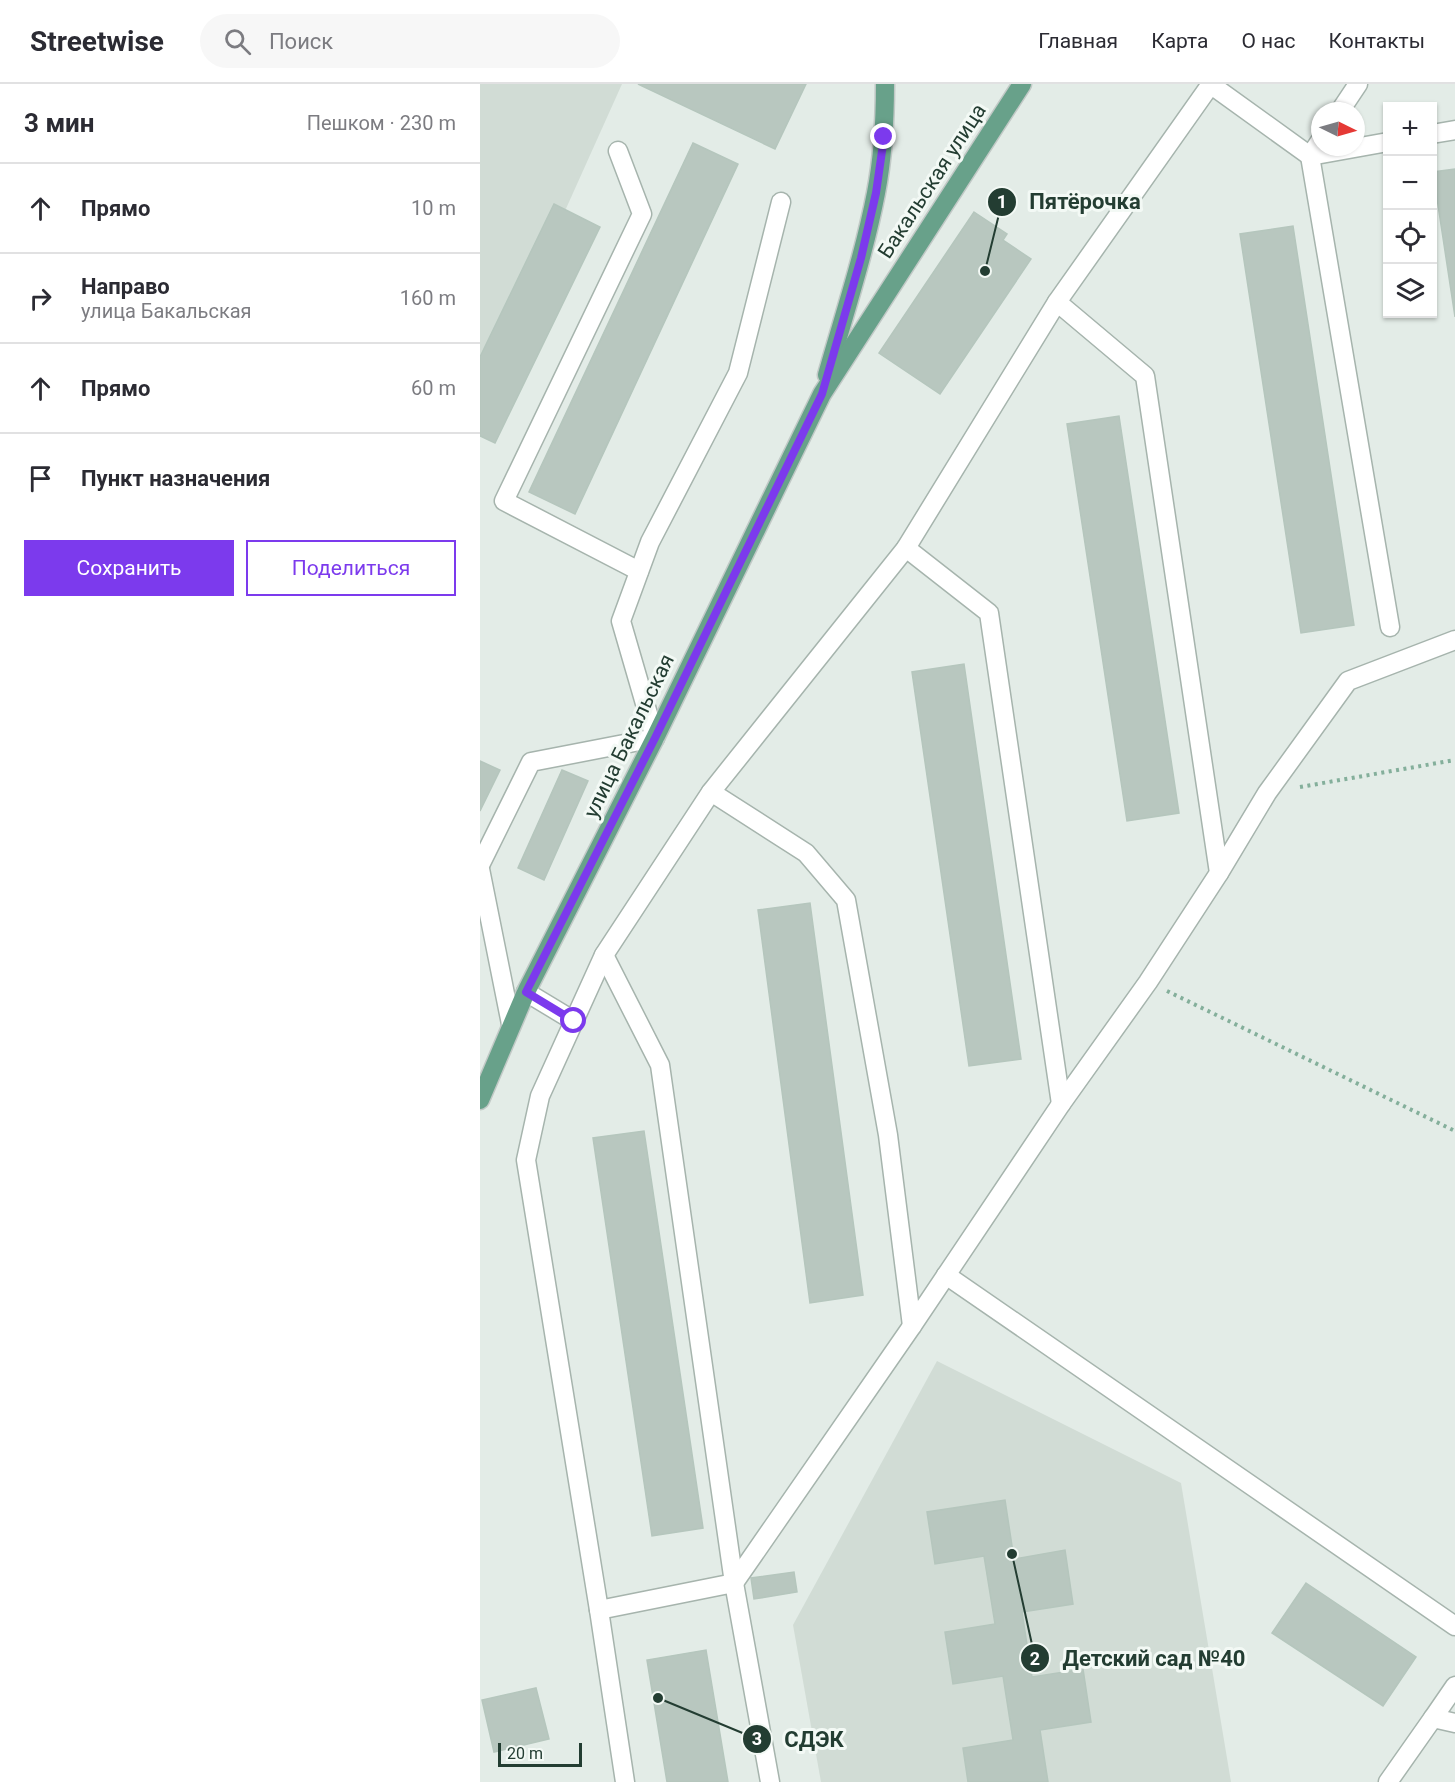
<!DOCTYPE html>
<html lang="ru">
<meta charset="utf-8">
<style>
:root{--surface:#fff;--page:#f7f7f7;--text:#2b2b33;--muted:#7c7c81;--line:#e1e1e2;--accent:#7c3aed}
body{margin:0;font-family:Roboto,sans-serif;background:var(--page);color:var(--text)}
.controls{position:absolute;right:18px;top:18px;display:grid;overflow:hidden;border-radius:0px;box-shadow:0 2px 4px #0004}
.controls button{width:54px;height:54px;display:grid;place-items:center;padding:0;border:0;border-bottom:2px solid var(--line);background:var(--surface);color:var(--text);font:30px sans-serif}
.compass{position:absolute;left:831px;top:18px;width:54px;height:54px;border-radius:50%;background:var(--surface);box-shadow:0 2px 4px #0004;rotate:95deg}
.scale{position:absolute;left:18px;bottom:15px;width:84px;box-sizing:border-box;padding-left:6px;border:3px solid #233d32;border-top:0;font-size:16px;line-height:21px;white-space:nowrap;color:#233d32;-webkit-text-stroke:4px #f3f9f5;paint-order:stroke}
.stop{position:absolute;width:18px;height:18px;margin:-14px;border:4px solid #7c3aed;border-radius:50%;background:#fff}
.stop.end{background:#7c3aed;border-color:#fff;box-shadow:0 2px 6px #0008}
.list{margin:0;padding:0;list-style:none}
h2{display:flex;justify-content:space-between;align-items:center;height:78px;margin:0;padding:0 24px;font-size:26px}
h2 small{font-size:20px;font-weight:400;color:var(--muted)}
.list li{display:grid;grid-template-columns:39px 1fr auto;gap:18px;align-items:center;box-sizing:border-box;height:90px;padding:0 24px;border-top:2px solid var(--line)}
.list b{display:block;font-size:22px;white-space:nowrap}
.list p{margin:0;font-size:20px;white-space:nowrap;color:var(--muted)}
.list em{font-size:20px;font-style:normal;color:var(--muted)}
.actions{display:flex;gap:12px;padding:18px 24px}
.actions a{flex:1;padding:14px 0;border:2px solid var(--accent);border-radius:0px;text-align:center;font-size:21px;color:var(--accent)}
.actions .main{background:var(--accent);color:#fff}
.icon{flex:none;width:33px;height:33px;fill:none;stroke:currentColor;stroke-width:2;stroke-linecap:round;stroke-linejoin:round}
.map{position:relative;flex:none;width:975px;height:1698px;overflow:hidden}
header{display:flex;align-items:center;gap:36px;box-sizing:border-box;height:84px;padding:0 30px;background:var(--surface);border-bottom:2px solid var(--line)}
header strong{font-size:28px}
nav{display:flex;gap:33px;margin-inline-start:auto;font-size:21px}
.search{width:420px;height:54px;background:var(--page);display:flex;align-items:center;gap:15px;box-sizing:border-box;padding:0 21px;border-radius:33px;color:var(--muted);font-size:22px}
main{display:flex}
aside{flex:1;background:var(--surface)}
.map>svg:first-child{display:block}
</style>
<header>
<strong>Streetwise</strong>
<div class="search"><svg class="icon" aria-label="search" viewBox="0 0 24 24"><circle cx="10" cy="10" r="6"/><path d="M15 15l6 6"/></svg>Поиск</div>
<nav><a>Главная</a><a>Карта</a><a>О нас</a><a>Контакты</a></nav>
</header>
<main>
<aside>
<h2>3 мин<small>Пешком · 230 m</small></h2>
<ul class="list">
<li><svg class="icon" aria-label="ahead" viewBox="0 0 24 24"><path d="M12 20V5M6 11l6-6 6 6"/></svg><div><b>Прямо</b></div><em>10 m</em></li>
<li><svg class="icon" aria-label="right" viewBox="0 0 24 24"><path d="M7 20v-9h11M14 6l5 5-5 5"/></svg><div><b>Направо</b><p>улица Бакальская</p></div><em>160 m</em></li>
<li><svg class="icon" aria-label="ahead" viewBox="0 0 24 24"><path d="M12 20V5M6 11l6-6 6 6"/></svg><div><b>Прямо</b></div><em>60 m</em></li>
<li><svg class="icon" aria-label="arrive" viewBox="0 0 24 24"><path d="M6 21V4h12l-3 4 3 4H6"/></svg><div><b>Пункт назначения</b></div></li>
</ul>
<div class="actions"><a class="main">Сохранить</a><a>Поделиться</a></div>
</aside>
<div class="map">
<svg width="975" height="1698" viewBox="0 0 975 1698">
<rect width="100%" height="100%" fill="#e3ece7"/>
<!-- built -->
<g fill="#d1dcd5">
<polygon points="0,0 142,0 0,316"/>
<polygon points="457,1277 701,1399 751,1698 341,1698 313,1541"/>
</g>
<!-- building -->
<g fill="#b8c7bf" stroke="#b5c6bd" stroke-width="1.5">
<polygon points="158,0 326,0 295,65"/>
<polygon points="213,59 258,80 95,430 49,408"/>
<polygon points="975,85 975,233 953,88"/>
<polygon points="74,120 120,143 15,359 0,352 0,273"/>
<polygon points="494,128 527,150 523,156 551,175 460,310 399,269"/>
<polygon points="813,142 874,541 821,549 760,150"/>
<polygon points="639,332 699,729 647,737 587,340"/>
<polygon points="484,580 541,975 489,982 432,588"/>
<polygon points="0,677 20,686 0,727"/>
<polygon points="82,686 108,697 64,796 38,784"/>
<polygon points="330,819 383,1211 330,1219 278,826"/>
<polygon points="164,1047 223,1444 172,1452 113,1054"/>
<polygon points="525,1416 534,1475 585,1466 593,1520 542,1528 552,1593 603,1585 611,1638 560,1646 568,1698 488,1698 483,1664 533,1656 523,1592 473,1600 465,1548 515,1540 504,1472 455,1480 447,1428"/>
<polygon points="314,1488 317,1508 274,1515 271,1494"/>
<polygon points="826,1499 936,1573 903,1622 792,1549"/>
<polygon points="226,1566 248,1698 187,1698 167,1576"/>
<polygon points="56,1604 69,1655 14,1668 2,1616"/>
</g>
<g fill="none" stroke-linecap="round" stroke-linejoin="round">
<!-- minor casing -->
<g stroke="#a6b4ad" stroke-width="21">
<g id="minor">
<polyline points="730,0 830,72 908,58"/>
<polyline points="860,27 878,0"/>
<polyline points="952,50 975,46"/>
<polyline points="840,57 830,72 910,543"/>
<polyline points="138,67 162,130 24,417 159,487"/>
<polyline points="426,464 509,529 581,1020"/>
<polyline points="231,708 326,769 366,816 408,1051 432,1242"/>
<polyline points="0,781 51,678 175,654 141,537 170,458 258,289 301,118"/>
<polyline points="0,785 31,940"/>
<polyline points="739,789 787,709 868,597 975,556"/>
<polyline points="124,871 180,981 254,1499 290,1698"/>
<polyline points="46,908 94,937"/>
<polyline points="466,1191 975,1542"/>
<polyline points="119,1526 254,1499 432,1242 581,1020 668,898 739,789 665,292 577,218"/>
<polyline points="953,1634 975,1602"/>
<polyline points="145,1698 119,1526 46,1076 60,1012 124,871 231,708 426,464 577,218 731,0"/>
<polyline points="908,1698 953,1634 975,1639"/>
</g>
</g>
<!-- major casing -->
<g stroke="#c1c9c6" stroke-width="21">
<g id="major">
<path d="M347 291C364 231 384 171 396 109 403 73 405 37 405 0"/>
<polyline points="0,1016 46,908 175,654 342,310 542,0"/>
</g>
</g>
<!-- path -->
<g stroke="#84af9b" stroke-width="4" stroke-dasharray="3 4.5" stroke-linecap="butt">
<polyline points="820,703 975,676"/>
<polyline points="687,907 975,1047"/>
</g>
<!-- minor -->
<use href="#minor" stroke="#fff" stroke-width="18"/>
<!-- major -->
<use href="#major" stroke="#68a18a" stroke-width="18"/>
</g>
<g fill="none" stroke-linecap="round" stroke-linejoin="round">
<!-- route -->
<polyline stroke="#7c3aed" stroke-width="8" points="94,937 46,908 175,654 342,310 381,174 396,109 404,53"/>
</g>
<g text-anchor="middle" dominant-baseline="central" stroke-width="6" stroke-linejoin="round" paint-order="stroke">
<!-- street labels -->
<g font-size="21" fill="#233d32" stroke="#f3f9f5">
<text transform="translate(452 97) rotate(-57)">Бакальская улица</text>
<text transform="translate(149 652) rotate(-64)">улица Бакальская</text>
</g>
</g>
<!-- callouts -->
<path fill="none" stroke="#233d32" stroke-width="2" d="M505 187L522 118M532 1470L555 1574M178 1614L277 1655"/>
<g fill="#233d32" stroke="#f3f9f5" stroke-width="2">
<circle cx="505" cy="187" r="6"/>
<circle cx="532" cy="1470" r="6"/>
<circle cx="178" cy="1614" r="6"/>
<circle cx="522" cy="118" r="15"/>
<circle cx="555" cy="1574" r="15"/>
<circle cx="277" cy="1655" r="15"/>
</g>
<g font-size="18" text-anchor="middle" font-weight="bold" fill="#fff">
<text x="522" y="124">1</text>
<text x="555" y="1581">2</text>
<text x="277" y="1661">3</text>
</g>
<g font-size="22" text-anchor="middle" font-weight="bold" fill="#233d32" stroke="#f3f9f5" stroke-width="6" stroke-linejoin="round" paint-order="stroke">
<text x="605" y="125">Пятёрочка</text>
<text x="674" y="1582">Детский сад №40</text>
<text x="334" y="1663">СДЭК</text>
</g>
</svg>
<div class="controls">
<button>+</button>
<button>−</button>
<button><svg class="icon" aria-label="locate" viewBox="0 0 24 24"><circle cx="12" cy="12" r="6"/><path d="M12 2v4M12 18v4M2 12h4M18 12h4"/></svg></button>
<button><svg class="icon" aria-label="layers" viewBox="0 0 24 24"><path d="M12 4l9 5-9 5-9-5zM3 14l9 5 9-5"/></svg></button>
</div>
<svg class="compass" viewBox="-18 -18 36 36"><path d="M0-13l5 13h-10z" fill="#e53935"/><path d="M0 13l5-13h-10z" fill="#7c7c81"/></svg>
<div class="scale">20 m</div>
<div class="stop" style="left:94px;top:937px"></div>
<div class="stop end" style="left:404px;top:53px"></div>
</div>
</main>
